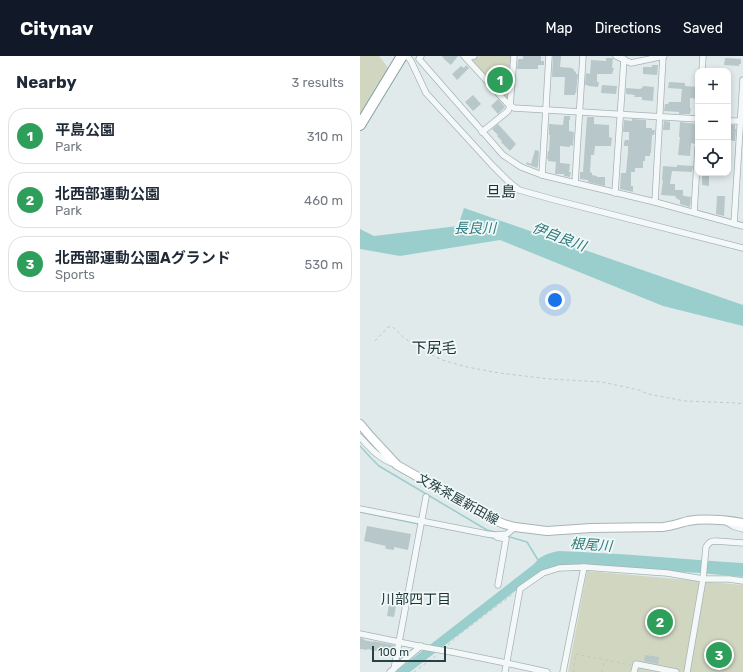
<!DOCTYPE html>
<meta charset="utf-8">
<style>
:root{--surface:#fff;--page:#f6f6f7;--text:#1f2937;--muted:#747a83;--line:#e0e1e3;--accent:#111827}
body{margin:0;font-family:Rubik,"Noto Sans JP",sans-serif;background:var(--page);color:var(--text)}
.controls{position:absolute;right:12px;top:12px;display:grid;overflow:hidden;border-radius:8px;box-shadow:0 2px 6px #0003}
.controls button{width:36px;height:36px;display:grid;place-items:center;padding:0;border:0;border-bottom:1px solid var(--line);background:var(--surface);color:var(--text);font:20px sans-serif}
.scale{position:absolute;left:12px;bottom:10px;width:74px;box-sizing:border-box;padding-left:4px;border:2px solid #284144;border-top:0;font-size:11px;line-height:14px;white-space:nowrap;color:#284144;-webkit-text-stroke:3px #f1f8f8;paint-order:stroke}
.you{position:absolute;left:195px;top:244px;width:14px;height:14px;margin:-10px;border:3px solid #fff;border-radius:50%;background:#1a73e8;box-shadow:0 0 0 6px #1a73e833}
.badge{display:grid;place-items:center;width:26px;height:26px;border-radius:50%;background:var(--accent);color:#fff;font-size:13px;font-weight:700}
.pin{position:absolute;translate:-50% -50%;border:2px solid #fff;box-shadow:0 1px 4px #0006}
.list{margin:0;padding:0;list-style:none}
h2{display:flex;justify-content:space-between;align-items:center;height:52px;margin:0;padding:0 16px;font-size:17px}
h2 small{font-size:13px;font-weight:400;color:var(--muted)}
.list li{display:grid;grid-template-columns:26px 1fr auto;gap:12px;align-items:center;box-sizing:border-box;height:56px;margin:0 8px 8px;padding:0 8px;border:1px solid var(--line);border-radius:16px}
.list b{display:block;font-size:15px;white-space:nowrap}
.list p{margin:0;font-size:13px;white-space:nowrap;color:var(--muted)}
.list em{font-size:13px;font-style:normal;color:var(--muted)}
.icon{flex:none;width:22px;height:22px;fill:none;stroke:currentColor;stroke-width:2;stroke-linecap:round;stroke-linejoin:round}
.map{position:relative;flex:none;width:383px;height:616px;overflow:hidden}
header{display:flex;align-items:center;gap:24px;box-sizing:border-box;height:56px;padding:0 20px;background:var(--accent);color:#fff}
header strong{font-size:19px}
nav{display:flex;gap:22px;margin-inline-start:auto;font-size:14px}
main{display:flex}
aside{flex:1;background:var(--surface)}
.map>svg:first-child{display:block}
</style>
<header>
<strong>Citynav</strong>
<nav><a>Map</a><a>Directions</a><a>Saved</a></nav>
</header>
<main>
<aside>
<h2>Nearby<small>3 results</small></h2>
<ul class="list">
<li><span class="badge" style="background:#2e9e5b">1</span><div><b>平島公園</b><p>Park</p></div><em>310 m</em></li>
<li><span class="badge" style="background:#2e9e5b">2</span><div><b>北西部運動公園</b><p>Park</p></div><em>460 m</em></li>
<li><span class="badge" style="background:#2e9e5b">3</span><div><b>北西部運動公園Aグランド</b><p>Sports</p></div><em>530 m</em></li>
</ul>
</aside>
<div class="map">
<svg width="383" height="616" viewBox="0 0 383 616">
<rect width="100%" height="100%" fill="#e1eaeb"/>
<!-- green -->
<g fill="#d1d6c1">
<polygon points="0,0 19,0 29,13 0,58"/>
<polygon points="121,0 152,0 149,43 147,44 111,4 112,2"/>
<polygon points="227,515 383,529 383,616 208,616"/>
</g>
<!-- water -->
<g fill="#99cecd">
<polygon points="104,152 383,249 383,270 303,250 140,184 40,200 0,193 0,173 14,180 98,170"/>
<path d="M198 495C259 497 320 503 382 507H383V521L340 517 198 509 181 515 50 616H35L174 508C181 499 187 498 198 495Z"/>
</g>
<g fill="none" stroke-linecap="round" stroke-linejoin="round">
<!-- stream -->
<g stroke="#99cecd" stroke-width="1.5">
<polyline points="0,390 11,402 19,410 127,474 135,476"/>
<polyline points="0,456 59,468"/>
<polyline points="63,468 114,478"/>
<polyline points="126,480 133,482 135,480"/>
<polyline points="146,480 167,486 178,504"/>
</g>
</g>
<!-- building -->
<g fill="#b8c7c9">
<polygon points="82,0 98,0 91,9 85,4"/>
<polygon points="163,0 181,0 181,5 184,5 184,9 178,9 178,13 157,13 158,3 163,3"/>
<polygon points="193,0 201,0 200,11 212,12 212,13 214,13 214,15 216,16 216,18 218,18 216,37 215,37 215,39 204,39 205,21 192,21"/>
<polygon points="246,2 253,2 252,12 254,12 252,18 237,18 237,26 239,26 238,31 228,30 228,29 225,29 226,17 230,18 231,4 246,5"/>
<polygon points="365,2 381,3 381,8 379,8 379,10 364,9"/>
<polygon points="106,9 109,12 97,24 92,18 101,10 104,12"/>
<polygon points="292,9 298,9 297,19 283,18 283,11 292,11"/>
<polygon points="309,26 325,27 325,30 337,31 336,38 338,38 337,43 330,42 330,52 331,52 330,58 319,58 319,56 304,55 305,48 308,48 309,46 321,46 321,43 322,33 308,32"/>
<polygon points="242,29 257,30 256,38 241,37"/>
<polygon points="283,30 294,31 293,45 282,44 282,41 274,41 275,39 266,38 266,32 280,33 282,32"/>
<polygon points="113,39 121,48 113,55 105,46"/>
<polygon points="138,43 145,51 138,58 131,50"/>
<polygon points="204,60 210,60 210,64 209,64 209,75 214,76 213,90 210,89 210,91 200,90 200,107 210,108 209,116 211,116 210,121 204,120 204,118 195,118 196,106 188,105 188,103 187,103 188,95 189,95 190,79 189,79 189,68 203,69"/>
<polygon points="227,61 234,61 234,68 249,69 249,81 252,82 251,90 235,90 234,99 231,99 230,116 232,117 232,119 237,120 237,121 245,121 245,130 228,126 228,124 220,123 220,116 223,116"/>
<polygon points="272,63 286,64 286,72 292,72 292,74 295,74 294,79 292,79 291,97 290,97 290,100 285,100 285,105 283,105 283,112 275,112 275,116 271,116 271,130 273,130 273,136 260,133 261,117 266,117 268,95 268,90 264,90 264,87 265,84 269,84 269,76 263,76 264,64 272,65"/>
<polygon points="304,65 310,66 310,74 303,74"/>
<polygon points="320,66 336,68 336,79 335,79 335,88 331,87 330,100 318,99 320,81 319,81"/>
<polygon points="138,68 156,88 150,95 141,86 142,85 137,80 138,79 132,73"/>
<polygon points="368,69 375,69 375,73 376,73 375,85 368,84"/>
<polygon points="175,94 179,95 178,110 177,112 166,108 167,106 171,108"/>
<polygon points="317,109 333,110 332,116 312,115 310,128 315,128 315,134 323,134 323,139 324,140 331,141 330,151 320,148 320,144 317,143 317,142 315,142 316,140 301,139 303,124 302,124 303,110 317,111"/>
<polygon points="342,117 349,117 349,130 342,129"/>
<polygon points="357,140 365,140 364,160 356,158"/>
<polygon points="7,470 51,478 48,494 34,491 34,494 27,493 25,492 26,490 4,485"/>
<polygon points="29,549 36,550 34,561 27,560"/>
<polygon points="0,582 4,583 4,584 13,586 13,585 34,589 33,596 26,595 25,597 21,597 17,596 17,595 7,593 7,594 0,593"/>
<polygon points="285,599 299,601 298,608 284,605"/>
</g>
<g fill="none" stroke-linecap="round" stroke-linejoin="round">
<!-- street casing -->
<g stroke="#a6b4b6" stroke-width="7">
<g id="street">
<polyline points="47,0 51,5 66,37 132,109 149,126 159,134 195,144 383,192"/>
<polyline points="61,0 59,3 143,99 161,111 182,119 295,146 383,170"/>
<polyline points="104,0 147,47 154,52 338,63"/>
<polyline points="256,0 271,7 304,0"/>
<polyline points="106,2 114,0"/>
<polyline points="342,15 343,0"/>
<polyline points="368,65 383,65"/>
<polyline points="122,76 148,55 150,50 154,0"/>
<polyline points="182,119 189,0"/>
<polyline points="215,127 223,0"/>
<polyline points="255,137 264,3"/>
<polyline points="295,146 303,0"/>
<polyline points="334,156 338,91"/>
<polyline points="374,168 383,24"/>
<path d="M0 381C10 392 20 404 35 408"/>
<polyline points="0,453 127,478 135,479 147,478 155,471"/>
<polyline points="365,465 373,470 383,473"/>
<polyline points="137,481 146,483 138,529"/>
<polyline points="0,578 63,591"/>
<polyline points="92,596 146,607 187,616"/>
<polyline points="34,613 66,441"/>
<polyline points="30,616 61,590"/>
<polyline points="145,616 160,533 183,517 199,512 224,511 307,517 343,523 369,523 383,525"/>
<polyline points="203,616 224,511"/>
<polyline points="274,616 276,608 316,616"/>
<path d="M327 616 343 523 346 491C349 486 351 485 356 485L383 487"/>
</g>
</g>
<!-- secondary casing -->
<g stroke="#a6b4b6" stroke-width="10">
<path id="secondary" d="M0 368 11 381 37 409 132 463 144 468 155 471 187 475 231 472 303 471C312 470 320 467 328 465 346 462 365 464 383 467"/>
</g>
<!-- highway casing -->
<g stroke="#87a1a3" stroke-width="12">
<polyline id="highway" points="0,69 42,0"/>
</g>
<!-- path -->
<g stroke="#bfc8ca" stroke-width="1" stroke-dasharray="3 3" stroke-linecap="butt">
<polyline points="15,285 28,271 33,271 44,282 68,297 82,304 107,311 139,317 190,323 242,326 279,334 288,338 325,345 376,347 383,348"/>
<polyline points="88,589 100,578 153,538"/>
<polyline points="54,616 77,599"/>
<polyline points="213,616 216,598 270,609"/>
<polyline points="242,616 244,605"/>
</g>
<!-- street -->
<use href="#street" stroke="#f4f8f9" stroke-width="5.5"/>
<!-- secondary -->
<use href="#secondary" stroke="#fff" stroke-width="8"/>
<!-- highway -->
<use href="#highway" stroke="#fff" stroke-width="10"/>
<!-- street-bridge casing -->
<g stroke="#a6b4b6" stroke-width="7" stroke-linecap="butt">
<polyline id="street-bridge" points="63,591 92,596"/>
</g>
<!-- street-bridge -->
<use href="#street-bridge" stroke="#f4f8f9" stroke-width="5.5"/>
</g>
<g text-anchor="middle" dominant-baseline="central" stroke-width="3.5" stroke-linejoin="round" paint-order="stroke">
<!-- street labels -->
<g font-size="13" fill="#284144" stroke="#f1f8f8">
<text transform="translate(98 443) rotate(29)">文殊茶屋新田線</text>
</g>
<!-- water labels -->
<g font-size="14" font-style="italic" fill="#2e7a7c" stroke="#f1f8f8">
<text x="115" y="172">長良川</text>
<text transform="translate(199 181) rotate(21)">伊自良川</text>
<text transform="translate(231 489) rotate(4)">根尾川</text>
</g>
<!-- neighbourhood labels -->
<g font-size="14" fill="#1a3135" stroke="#f1f8f8">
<text x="56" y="543">川部四丁目</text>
</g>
<!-- quarter labels -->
<g font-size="15" fill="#1a3135" stroke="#f1f8f8">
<text x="141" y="136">旦島</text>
<text x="74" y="292">下尻毛</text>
</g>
</g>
</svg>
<div class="controls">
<button>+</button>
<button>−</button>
<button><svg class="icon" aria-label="locate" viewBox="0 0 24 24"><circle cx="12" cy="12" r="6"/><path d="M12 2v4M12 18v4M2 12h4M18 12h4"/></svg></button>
</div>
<div class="scale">100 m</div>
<div class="you"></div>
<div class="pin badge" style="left:140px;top:24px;background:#2e9e5b">1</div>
<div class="pin badge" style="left:300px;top:566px;background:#2e9e5b">2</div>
<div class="pin badge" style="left:359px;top:599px;background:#2e9e5b">3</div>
</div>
</main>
